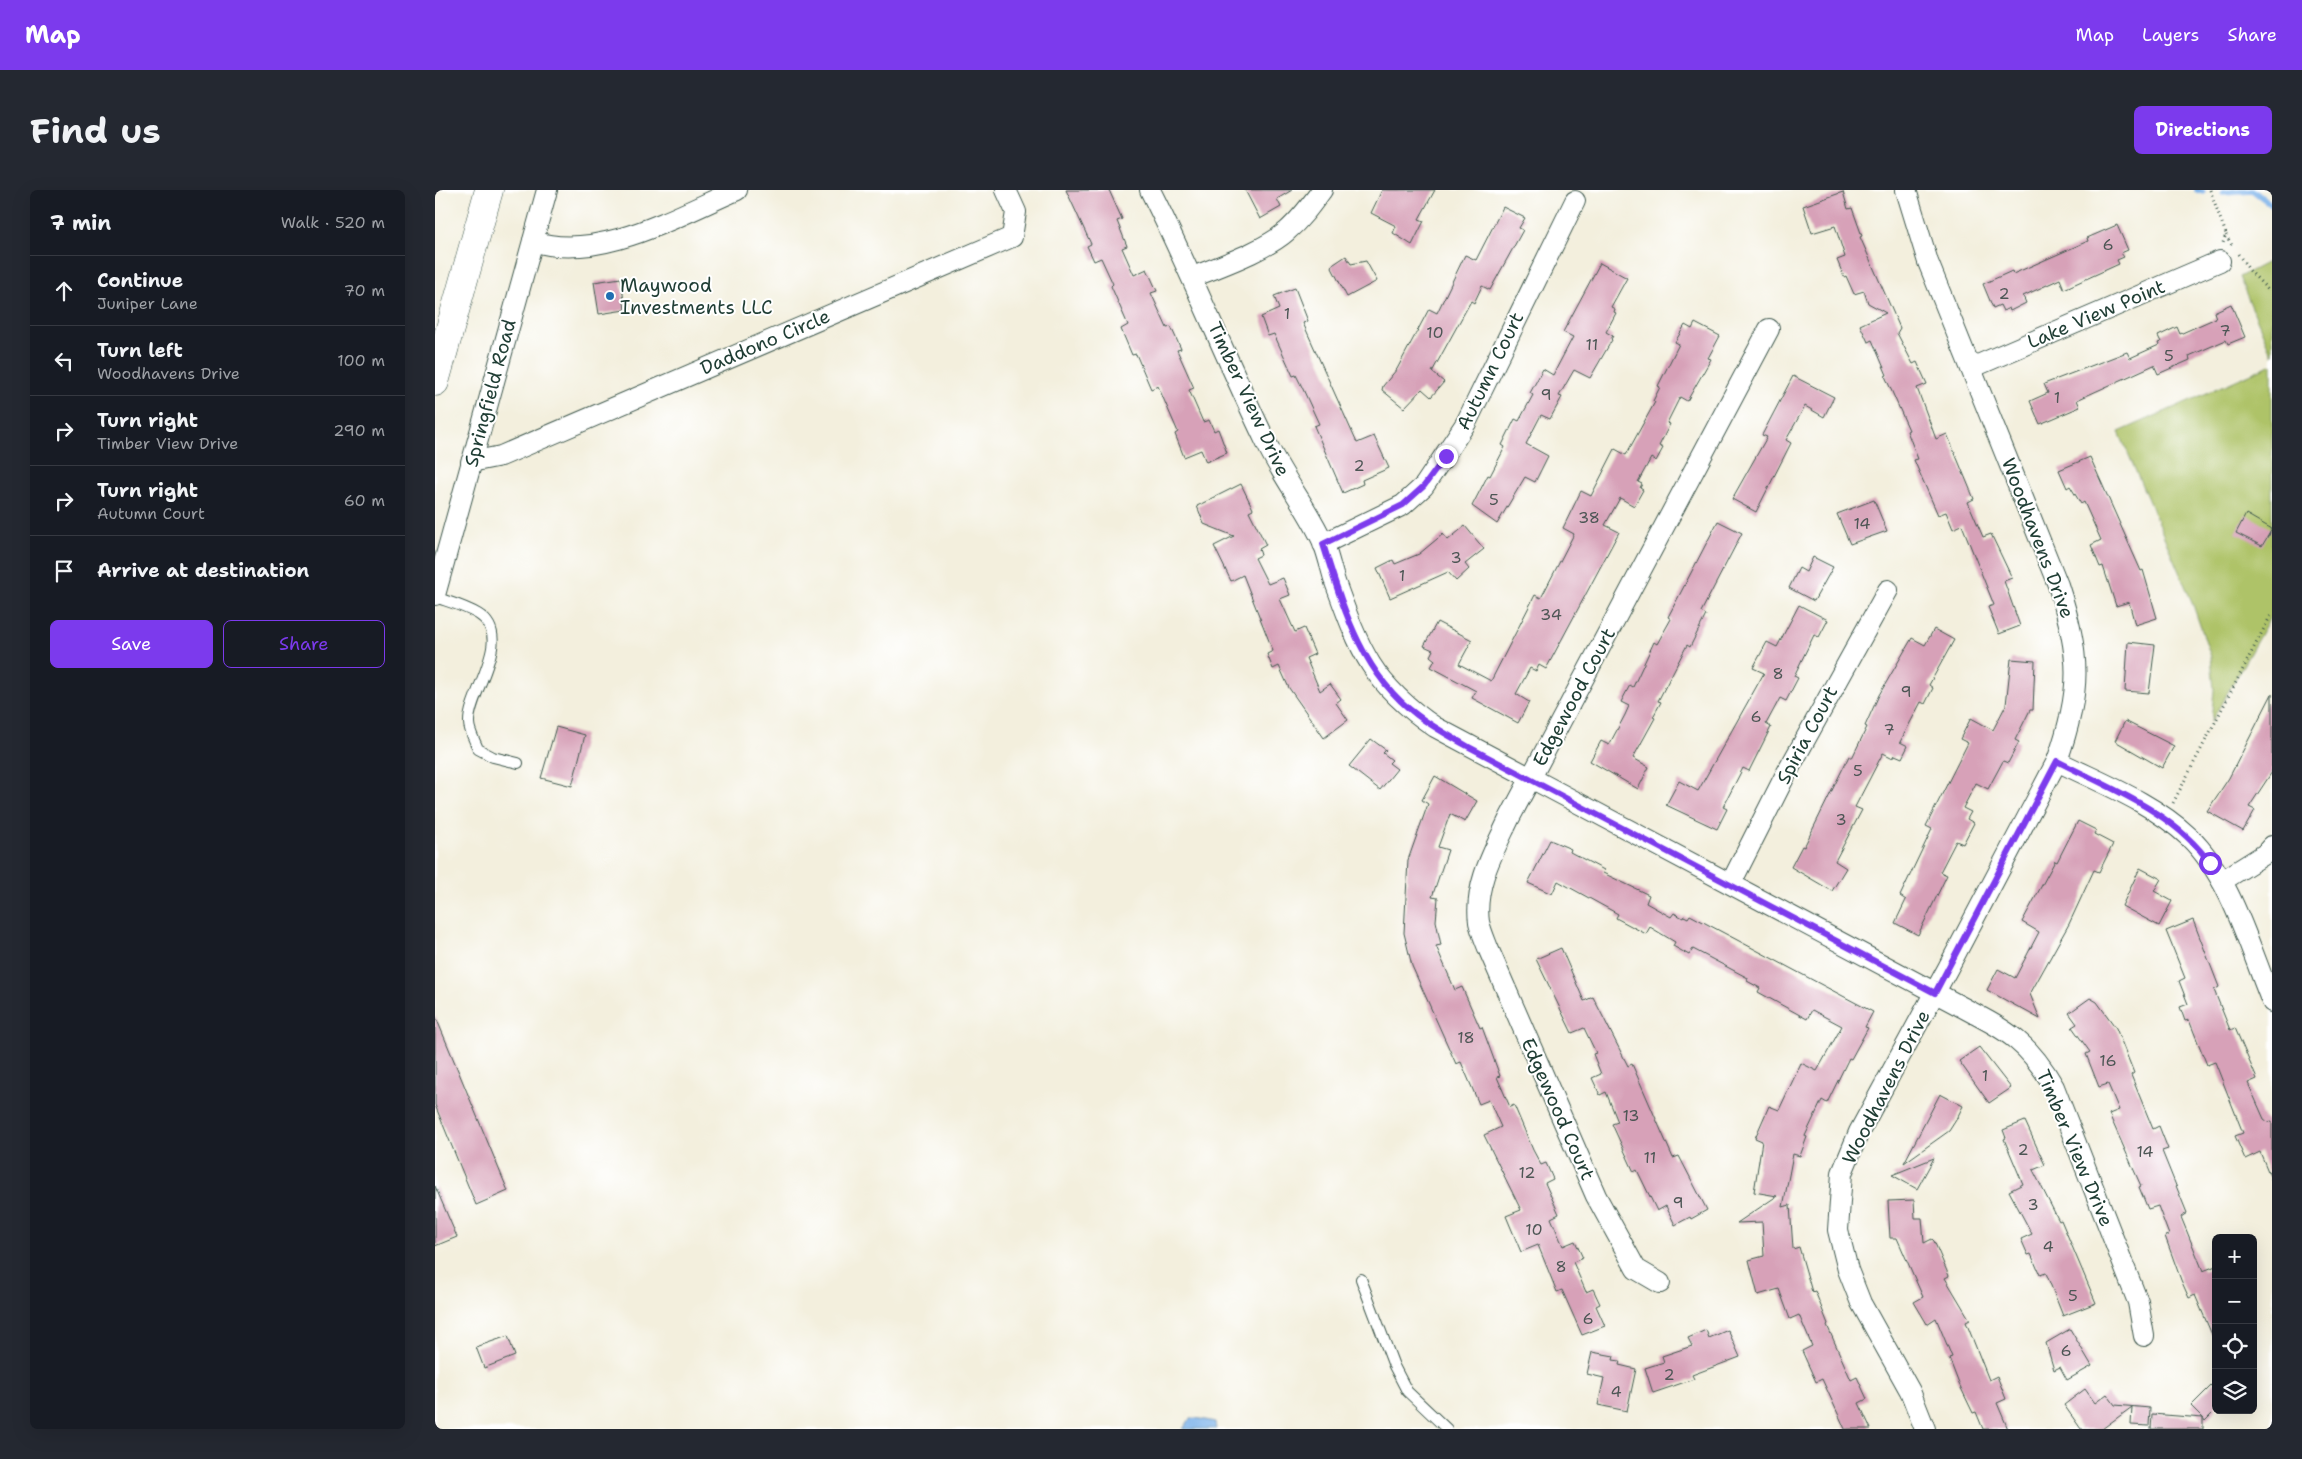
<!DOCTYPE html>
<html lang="en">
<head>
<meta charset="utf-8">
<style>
  :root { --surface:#171b24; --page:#242831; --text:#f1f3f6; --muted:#9ea1a6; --line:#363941; --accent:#7c3aed }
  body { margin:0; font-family:"Shantell Sans",sans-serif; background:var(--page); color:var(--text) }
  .controls { position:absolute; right:15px; bottom:15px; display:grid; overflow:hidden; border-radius:8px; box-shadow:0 5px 20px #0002 }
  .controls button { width:45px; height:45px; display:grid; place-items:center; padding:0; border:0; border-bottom:1px solid var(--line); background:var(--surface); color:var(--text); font:25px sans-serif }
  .stop { position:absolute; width:15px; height:15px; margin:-11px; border:4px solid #7c3aed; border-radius:50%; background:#fff }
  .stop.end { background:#7c3aed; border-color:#fff; box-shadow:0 1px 5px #0008 }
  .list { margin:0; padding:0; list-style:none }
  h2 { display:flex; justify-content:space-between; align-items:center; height:65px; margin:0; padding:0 20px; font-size:21px }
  h2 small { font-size:16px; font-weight:400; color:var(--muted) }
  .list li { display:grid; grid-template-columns:32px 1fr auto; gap:15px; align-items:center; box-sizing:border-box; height:70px; padding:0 20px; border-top:1px solid var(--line) }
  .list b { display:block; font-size:19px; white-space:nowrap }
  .list p { margin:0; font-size:16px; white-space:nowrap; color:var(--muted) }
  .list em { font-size:16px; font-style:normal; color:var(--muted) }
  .actions { display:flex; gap:10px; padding:15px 20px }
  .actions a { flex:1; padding:11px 0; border:1px solid var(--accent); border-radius:8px; text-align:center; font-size:18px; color:var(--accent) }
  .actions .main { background:var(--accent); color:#fff }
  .icon { flex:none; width:28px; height:28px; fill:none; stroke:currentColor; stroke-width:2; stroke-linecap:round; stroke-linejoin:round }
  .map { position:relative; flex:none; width:1837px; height:1239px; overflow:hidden; border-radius:8px }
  header { display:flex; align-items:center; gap:30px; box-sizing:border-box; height:70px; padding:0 25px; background:var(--accent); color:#fff }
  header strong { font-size:24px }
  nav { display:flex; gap:28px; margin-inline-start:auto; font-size:18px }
  .intro { display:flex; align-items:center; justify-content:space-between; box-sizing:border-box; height:120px; padding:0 30px }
  h1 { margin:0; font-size:35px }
  .button { padding:12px 22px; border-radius:8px; background:var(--accent); color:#fff; font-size:18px; font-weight:700 }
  main { display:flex; gap:30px; padding:0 30px }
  aside { flex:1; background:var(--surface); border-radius:8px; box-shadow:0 5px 20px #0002 }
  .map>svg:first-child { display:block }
</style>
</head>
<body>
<header>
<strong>Map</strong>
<nav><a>Map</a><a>Layers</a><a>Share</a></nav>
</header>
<div class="intro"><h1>Find us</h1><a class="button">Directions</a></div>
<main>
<aside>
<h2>7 min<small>Walk · 520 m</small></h2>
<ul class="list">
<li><svg class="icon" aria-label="ahead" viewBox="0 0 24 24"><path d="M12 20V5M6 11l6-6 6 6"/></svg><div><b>Continue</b><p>Juniper Lane</p></div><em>70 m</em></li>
<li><svg class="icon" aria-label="left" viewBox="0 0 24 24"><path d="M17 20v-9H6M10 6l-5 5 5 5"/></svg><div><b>Turn left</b><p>Woodhavens Drive</p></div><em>100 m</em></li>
<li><svg class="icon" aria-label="right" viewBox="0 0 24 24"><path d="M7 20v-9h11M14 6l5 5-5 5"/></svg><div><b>Turn right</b><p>Timber View Drive</p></div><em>290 m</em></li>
<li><svg class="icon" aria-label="right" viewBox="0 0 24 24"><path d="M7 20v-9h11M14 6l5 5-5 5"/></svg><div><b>Turn right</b><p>Autumn Court</p></div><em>60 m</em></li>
<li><svg class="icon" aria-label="arrive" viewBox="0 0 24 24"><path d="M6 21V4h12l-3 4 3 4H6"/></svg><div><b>Arrive at destination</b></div></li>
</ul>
<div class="actions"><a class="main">Save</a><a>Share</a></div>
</aside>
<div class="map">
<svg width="1837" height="1239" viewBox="0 0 1837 1239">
  <rect width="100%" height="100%" fill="#fff"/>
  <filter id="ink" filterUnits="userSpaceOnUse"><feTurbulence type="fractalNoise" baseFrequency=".02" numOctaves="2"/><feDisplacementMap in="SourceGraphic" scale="10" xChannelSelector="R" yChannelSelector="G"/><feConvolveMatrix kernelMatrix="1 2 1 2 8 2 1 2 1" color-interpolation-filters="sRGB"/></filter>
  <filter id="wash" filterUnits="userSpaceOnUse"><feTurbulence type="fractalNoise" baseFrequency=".0096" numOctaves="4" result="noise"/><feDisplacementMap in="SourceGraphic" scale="20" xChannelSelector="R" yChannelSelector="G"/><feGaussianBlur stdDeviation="1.12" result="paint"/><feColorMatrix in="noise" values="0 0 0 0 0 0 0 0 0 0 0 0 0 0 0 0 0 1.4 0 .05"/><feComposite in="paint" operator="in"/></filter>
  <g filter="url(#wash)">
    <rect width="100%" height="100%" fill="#f3efdd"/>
    <g fill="#aec367" stroke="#66804e">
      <polygon points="1837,70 1837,165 1804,87"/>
      <polygon points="1837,174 1837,424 1776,532 1779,500 1776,467 1757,412 1684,242"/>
    </g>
    <polygon fill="#7ab1e9" stroke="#4c778e" points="761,1228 780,1232 781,1239 748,1239 755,1229"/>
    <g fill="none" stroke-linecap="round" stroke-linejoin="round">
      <g stroke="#7ab1e9" stroke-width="5.5">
        <polyline points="1762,0 1768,2"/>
        <polyline points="1788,2 1817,0 1837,15"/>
      </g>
    </g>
    <g id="blocks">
      <g fill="#d7a1b8">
        <polygon points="631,0 674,0 687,29 682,31 692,56 687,58 699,85 712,79 722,101 716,103 732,138 736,137 746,159 742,160 759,198 754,200 768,232 774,230 779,241 783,239 792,263 771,272 766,260 749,267 740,244 743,242 723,196 716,199 701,164 697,165 686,139 693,135 676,96 678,94 666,68 659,71 652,56 656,54"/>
        <polygon points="810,0 857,0 842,9 846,17 825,29"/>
        <polygon points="947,0 1000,0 984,29 989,31 977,55 958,43 961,36 936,23"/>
        <polygon points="1408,2 1413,19 1417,18 1427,46 1425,47 1465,138 1462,143 1478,174 1482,172 1492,194 1482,198 1501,249 1512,244 1539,309 1533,312 1548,347 1556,344 1577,388 1569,391 1585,436 1564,444 1553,417 1559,415 1527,335 1518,339 1511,322 1503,325 1479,270 1483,269 1472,241 1474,240 1450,186 1452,185 1437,150 1433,152 1425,135 1451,123 1433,113 1429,101 1419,104 1411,86 1409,87 1402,70 1410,67 1400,36 1377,43 1368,16"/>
        <polygon points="1068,17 1090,28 1084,38 1088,40 1055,100 1047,96 1039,113 1036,111 997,182 1009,192 996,207 987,199 969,218 947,200 948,196 962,179 994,119 1002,123 1030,65 1041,70"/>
        <polygon points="1682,35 1693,60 1686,63 1689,67 1682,70 1684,74 1629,99 1625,89 1588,106 1591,113 1575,121 1574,118 1568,121 1565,115 1558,118 1548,94 1577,81 1578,84 1653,51 1652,48"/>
        <polygon points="911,66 916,74 931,71 942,91 912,107 896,76"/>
        <polygon points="1165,73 1192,88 1176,117 1180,119 1179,122 1181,123 1171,142 1178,146 1176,149 1177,150 1155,188 1139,180 1124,206 1127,207 1115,229 1106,225 1091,254 1113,266 1100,292 1090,287 1062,334 1037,316 1053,285 1055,286 1070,257 1067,255 1080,229 1084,231 1098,205 1095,203 1108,179 1118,185 1138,147 1128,142"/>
        <polygon points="186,88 190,120 164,124 159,92"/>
        <polygon points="860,98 873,131 868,133 922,253 939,246 954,278 927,290 928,294 908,303 879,236 884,234 867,197 861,185 858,186 839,144 833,146 826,127 844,119 839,106"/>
        <polygon points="1796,114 1810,147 1793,154 1791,150 1754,166 1755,170 1723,184 1719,175 1642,210 1645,217 1605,234 1595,211 1613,203 1609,194 1692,162 1695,168 1724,155 1723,153 1726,152 1723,146 1742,137 1745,144 1781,128 1779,122"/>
        <polygon points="1260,133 1285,146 1273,168 1276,169 1252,211 1245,207 1232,233 1235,234 1224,256 1228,258 1221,271 1216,268 1203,292 1207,294 1205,298 1208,300 1199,316 1185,308 1170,335 1184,342 1111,479 1104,475 1101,481 1095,478 1081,504 1094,512 1083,533 1037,508 1041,501 996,477 1000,470 995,466 998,460 989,456 1002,432 1037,450 1024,474 1056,491 1100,405 1106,408 1139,344 1128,338 1146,301 1156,306 1180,259 1191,265 1220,212 1218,211 1225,197 1223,196 1244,154 1240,152 1250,135 1257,139"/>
        <polygon points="1358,186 1399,207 1389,227 1370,216 1351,250 1356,253 1321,322 1297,309 1332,247 1327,245"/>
        <polygon points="1655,267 1706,381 1708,380 1722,428 1700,435 1694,412 1681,416 1668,376 1665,377 1656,355 1666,350 1649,312 1646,314 1635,296 1632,298 1624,280"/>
        <polygon points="806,294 818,319 814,321 831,355 824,359 826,365 820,368 833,394 848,388 855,405 845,409 860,442 869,438 880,464 871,468 885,501 895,494 906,509 901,513 913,530 889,548 854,498 844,476 838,479 832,464 838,461 808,385 796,391 779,356 799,346 769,334 762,316"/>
        <polygon points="1439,310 1452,341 1415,354 1402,324"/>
        <polygon points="1811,324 1837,339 1827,356 1801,343"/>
        <polygon points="1283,331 1307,343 1266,422 1271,425 1255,457 1252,455 1223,511 1226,512 1218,527 1220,528 1198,568 1214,577 1203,599 1155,571 1166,551 1174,555 1190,525 1194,516 1186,512 1195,495 1198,497 1219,452 1222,454 1236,429 1233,427"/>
        <polygon points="1030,336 1049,359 1030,374 1034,379 1021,391 1013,382 955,408 942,378 958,370 960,374 984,364 1008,344 1013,350"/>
        <polygon points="1378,367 1398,377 1379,411 1354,398 1364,378 1371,382"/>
        <polygon points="1364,415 1393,430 1384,447 1379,445 1359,486 1363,488 1351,511 1345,508 1331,534 1336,537 1314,581 1308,578 1288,617 1292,619 1282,639 1231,615 1244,591 1263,601 1329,483 1318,478 1332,452 1342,457"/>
        <polygon points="1499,439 1519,450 1494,495 1498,498 1490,514 1486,512 1465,552 1473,556 1467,568 1460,565 1458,568 1448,563 1420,617 1427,620 1400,671 1411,678 1397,701 1356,677 1367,656 1369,657 1414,566 1417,568 1432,537 1430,536 1444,505 1477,448 1490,455"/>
        <polygon points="1693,452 1720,455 1714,503 1690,501"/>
        <polygon points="1576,469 1600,471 1598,520 1595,520 1580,550 1584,552 1573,573 1568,571 1553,599 1541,593 1528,618 1536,622 1532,629 1539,633 1528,654 1521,651 1505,682 1512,685 1483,745 1460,733 1471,710 1465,706 1497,639 1491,636 1533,553 1525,549 1536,528 1558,540 1571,515"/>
        <polygon points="1837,504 1837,582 1814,617 1820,620 1808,641 1772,621 1794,588"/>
        <polygon points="1690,531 1739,556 1727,578 1680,551"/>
        <polygon points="121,537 150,545 137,596 106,588"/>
        <polygon points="936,549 951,560 948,563 957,570 954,573 962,579 945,600 914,576"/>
        <polygon points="1000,586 1042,611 1030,632 1015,624 1003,657 1013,660 997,707 1003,708 1001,731 1006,755 1001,756 1020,800 1027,797 1045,838 1047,837 1065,886 1062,887 1075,917 1079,915 1098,960 1106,975 1111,973 1118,989 1110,993 1124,1024 1116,1028 1128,1056 1140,1051 1148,1068 1138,1072 1151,1102 1158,1099 1165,1114 1161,1116 1170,1136 1147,1145 1127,1100 1122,1102 1103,1055 1086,1062 1071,1026 1086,1020 1049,945 1066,937 1054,910 1044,914 1026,872 1021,874 977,776 969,743 973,670 993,614 987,610"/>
        <polygon points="1643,631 1661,640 1659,644 1678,654 1664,682 1659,680 1634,734 1595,804 1605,829 1552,800 1563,779 1580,788 1604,742 1587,732 1620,671 1622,672"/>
        <polygon points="1115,650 1136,659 1135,662 1169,680 1168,683 1214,705 1211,713 1236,727 1239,723 1248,728 1249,726 1253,728 1255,725 1438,822 1430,837 1433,838 1416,869 1414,868 1392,913 1387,910 1370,946 1372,947 1365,966 1358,964 1348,1017 1355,1015 1358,1059 1364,1057 1377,1102 1380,1101 1393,1134 1392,1135 1416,1190 1422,1187 1432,1209 1424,1213 1436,1239 1410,1239 1387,1189 1381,1192 1367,1161 1377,1156 1364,1125 1355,1129 1344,1099 1323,1105 1314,1070 1329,1066 1327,1032 1302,1033 1342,1006 1319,1002 1327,951 1320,948 1334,916 1344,920 1366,873 1382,881 1407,836 1377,820 1372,829 1323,802 1325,798 1312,791 1313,788 1258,759 1254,765 1238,756 1240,752 1215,737 1211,744 1181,728 1183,724 1123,691 1117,704 1093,693"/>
        <polygon points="1705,678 1726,689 1719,701 1737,711 1724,736 1687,716"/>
        <polygon points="1758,730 1784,797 1779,800 1795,840 1800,838 1822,889 1813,893 1829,929 1833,932 1837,931 1837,991 1825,962 1810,969 1800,946 1808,943 1780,872 1772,875 1754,830 1750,831 1745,817 1753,814 1744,791 1750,788 1731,741"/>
        <polygon points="1126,758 1149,811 1158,807 1193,876 1197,874 1238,968 1244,966 1272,1020 1256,1029 1255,1027 1240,1035 1231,1016 1222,1021 1202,980 1199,982 1177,934 1183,932 1171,902 1165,905 1157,888 1166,884 1158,864 1161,863 1149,838 1137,843 1101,769"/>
        <polygon points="1655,808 1662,812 1681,838 1699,883 1696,885 1718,939 1724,936 1733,959 1727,961 1752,1023 1746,1027 1768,1081 1781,1076 1781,1154 1760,1105 1754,1108 1746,1090 1730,1046 1734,1045 1723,1016 1713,1019 1704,997 1706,996 1674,924 1684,920 1673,894 1664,897 1651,864 1655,862 1637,837 1642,834 1634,823"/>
        <polygon points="0,825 73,1001 41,1015 0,915"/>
        <polygon points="1544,857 1576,898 1554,913 1524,871"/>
        <polygon points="1505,904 1528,916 1521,930 1514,941 1469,973"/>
        <polygon points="1590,931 1610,975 1598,980 1624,1031 1626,1030 1661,1113 1628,1126 1611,1083 1605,1085 1596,1064 1593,1065 1586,1049 1597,1044 1574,1001 1588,994 1569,949 1571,948 1568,940"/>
        <polygon points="1499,968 1482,999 1457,985"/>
        <polygon points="0,996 22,1047 0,1056"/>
        <polygon points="1479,1010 1480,1028 1487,1028 1489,1053 1497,1049 1499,1051 1514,1086 1510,1088 1535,1130 1531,1132 1554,1190 1562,1186 1571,1209 1562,1213 1573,1239 1548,1239 1541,1222 1538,1223 1524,1194 1514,1168 1517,1167 1501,1128 1492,1134 1479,1112 1488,1107 1462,1048 1455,1048 1453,1011"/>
        <polygon points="1635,1139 1657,1176 1632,1190 1625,1177 1619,1180 1611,1153"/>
        <polygon points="1271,1140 1274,1148 1293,1140 1305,1167 1257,1185 1259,1189 1218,1203 1210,1178 1229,1172 1227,1166 1257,1156 1253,1148"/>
        <polygon points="73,1146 80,1166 49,1178 41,1157"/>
        <polygon points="1157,1162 1179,1166 1178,1170 1185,1171 1184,1175 1201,1179 1192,1221 1163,1215 1169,1188 1152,1184"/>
        <polygon points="1781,1191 1781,1220 1770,1231 1768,1228 1768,1239 1716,1239 1717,1224 1768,1228 1756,1216"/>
        <polygon points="1650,1199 1660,1213 1672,1204 1680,1215 1715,1218 1714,1236 1696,1235 1697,1217 1667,1239 1646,1239 1629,1215"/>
      </g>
    </g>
  </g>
  <g filter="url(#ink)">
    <use href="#blocks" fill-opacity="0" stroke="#3f584d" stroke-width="1"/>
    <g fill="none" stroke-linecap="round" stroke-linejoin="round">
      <g stroke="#3f584d" stroke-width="12">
        <g id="lane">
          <path d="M0,407C14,412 30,416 43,424C81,447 33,503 34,533C34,541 40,551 43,559L58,567L83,573"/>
          <polyline points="926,1089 959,1176 972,1201 1012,1239"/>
        </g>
      </g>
      <g stroke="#3f584d" stroke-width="22">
        <g id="street">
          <path d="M715,0C757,83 791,170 832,254C848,288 872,317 888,352C893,365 896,379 900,392C925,461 937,494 1000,537L1527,817C1572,841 1593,851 1619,897L1703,1112L1709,1146"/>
          <path d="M1471,0L1493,72L1623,395C1646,466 1647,500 1622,571L1513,778L1424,942L1407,983L1403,1040L1413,1080L1426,1113L1475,1201L1490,1239"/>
          <path d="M98,51C162,73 243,25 302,0"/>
          <path d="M758,87C785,76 831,60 852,41C866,29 876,15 887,0"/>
          <polyline points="1536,178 1785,71"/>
          <polyline points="36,272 66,266 577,47 581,22 571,0"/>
          <polyline points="888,354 968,315 989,296 1031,233 1140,11"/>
          <polyline points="0,405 112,0"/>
          <path d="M1622,571C1666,593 1717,612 1754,647C1796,687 1815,759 1837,812"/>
          <polyline points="1787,691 1830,664 1837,656"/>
          <polyline points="1296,693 1351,584 1453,400"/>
          <path d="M1225,1093L1201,1079L1161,1006L1053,758C1050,750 1046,741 1044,732C1039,695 1059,661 1074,629L1334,139"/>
        </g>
      </g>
      <g stroke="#3f584d" stroke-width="29">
        <polyline id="highway" points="0,192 54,0"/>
      </g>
      <g stroke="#3f584d" stroke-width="3" stroke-dasharray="1 4" stroke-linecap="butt">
        <polyline points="1775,0 1791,44 1788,53"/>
        <polyline points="1791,45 1798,57"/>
        <polyline points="1803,64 1815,81 1835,102"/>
        <polyline points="1834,344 1837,345"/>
        <polyline points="1738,613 1837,423"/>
      </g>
      <use href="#lane" stroke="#fff" stroke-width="10"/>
      <use href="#street" stroke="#fff" stroke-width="20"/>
      <use href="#highway" stroke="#fff" stroke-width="28"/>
    </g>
  </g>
  <g fill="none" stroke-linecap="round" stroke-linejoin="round" filter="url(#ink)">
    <path stroke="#7c3aed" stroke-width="6" d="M1011,266L989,296L968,315L888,354C908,417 926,483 982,525C998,537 1016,547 1034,557L1500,803L1622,571C1676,599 1739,622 1775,673"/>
  </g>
  <circle fill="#1f6fb2" stroke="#fff" stroke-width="2" cx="175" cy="106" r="5"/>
  <g text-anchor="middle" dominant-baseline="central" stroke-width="4" stroke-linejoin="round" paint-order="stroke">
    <g font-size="16" fill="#4d5655">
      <text x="1673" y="54">6</text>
      <text x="1569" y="103">2</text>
      <text x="852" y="123">1</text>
      <text x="1790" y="140">7</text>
      <text x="1000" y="142">10</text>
      <text x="1157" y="154">11</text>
      <text x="1734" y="165">5</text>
      <text x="1111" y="204">9</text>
      <text x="1622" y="207">1</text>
      <text x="924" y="275">2</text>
      <text x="1059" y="309">5</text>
      <text x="1154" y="327">38</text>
      <text x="1427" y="333">14</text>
      <text x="1021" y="367">3</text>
      <text x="967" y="385">1</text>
      <text x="1116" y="424">34</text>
      <text x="1343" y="483">8</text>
      <text x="1471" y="501">9</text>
      <text x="1321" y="526">6</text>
      <text x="1454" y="539">7</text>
      <text x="1423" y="580">5</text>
      <text x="1406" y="629">3</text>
      <text x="1031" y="847">18</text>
      <text x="1673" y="870">16</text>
      <text x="1550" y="885">1</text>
      <text x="1196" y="925">13</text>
      <text x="1588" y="959">2</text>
      <text x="1710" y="961">14</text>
      <text x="1215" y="967">11</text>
      <text x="1092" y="982">12</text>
      <text x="1243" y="1012">9</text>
      <text x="1598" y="1014">3</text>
      <text x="1099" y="1039">10</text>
      <text x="1613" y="1056">4</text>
      <text x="1126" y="1076">8</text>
      <text x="1638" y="1105">5</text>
      <text x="1153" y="1128">6</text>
      <text x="1631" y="1160">6</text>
      <text x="1234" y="1184">2</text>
      <text x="1181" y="1201">4</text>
    </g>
    <g font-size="19" fill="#1f3d34" stroke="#fff" text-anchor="start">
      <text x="185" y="95">Maywood<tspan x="185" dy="22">Investments LLC</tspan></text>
    </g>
    <g font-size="19" fill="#1f3d34" stroke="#fff">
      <text transform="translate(1661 124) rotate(-23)">Lake View Point</text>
      <text transform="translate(330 152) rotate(-23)">Daddono Circle</text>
      <text transform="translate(1055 181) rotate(-64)">Autumn Court</text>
      <text transform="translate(55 203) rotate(-75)">Springfield Road</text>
      <text transform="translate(814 209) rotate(65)">Timber View Drive</text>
      <text transform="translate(1603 348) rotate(69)">Woodhavens Drive</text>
      <text transform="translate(1139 507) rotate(-62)">Edgewood Court</text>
      <text transform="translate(1372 545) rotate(-62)">Spiria Court</text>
      <text transform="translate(1451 897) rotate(-63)">Woodhavens Drive</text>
      <text transform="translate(1123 919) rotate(66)">Edgewood Court</text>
      <text transform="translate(1640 958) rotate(67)">Timber View Drive</text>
    </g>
  </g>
</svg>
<div class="controls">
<button>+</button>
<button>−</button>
<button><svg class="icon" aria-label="locate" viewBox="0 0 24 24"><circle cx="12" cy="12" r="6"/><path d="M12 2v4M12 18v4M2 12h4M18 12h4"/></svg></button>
<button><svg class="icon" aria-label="layers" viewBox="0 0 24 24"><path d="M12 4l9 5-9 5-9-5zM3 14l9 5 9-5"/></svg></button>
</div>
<div class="stop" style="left:1775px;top:673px"></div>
<div class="stop end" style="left:1011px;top:266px"></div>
</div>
</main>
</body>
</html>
